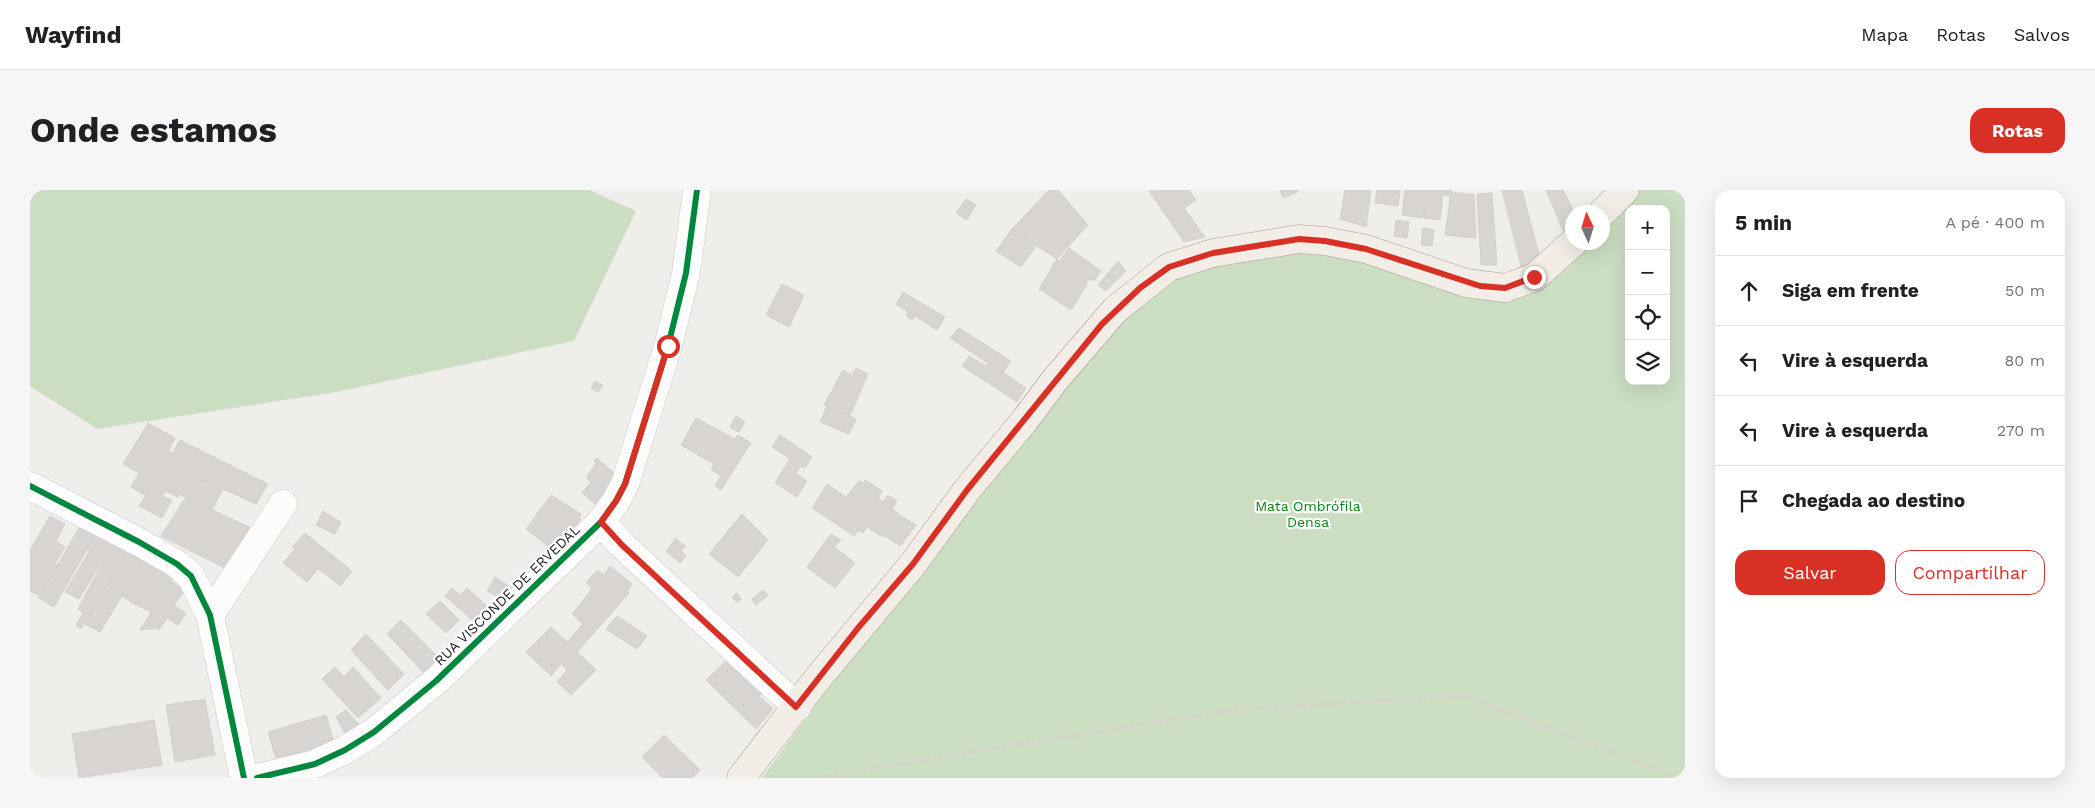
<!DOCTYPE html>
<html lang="pt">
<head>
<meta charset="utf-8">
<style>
  :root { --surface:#fff; --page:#f6f6f6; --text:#202124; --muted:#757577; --line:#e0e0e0; --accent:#d93025 }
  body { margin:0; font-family:"Work Sans",sans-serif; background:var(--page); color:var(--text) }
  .controls { position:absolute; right:15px; top:15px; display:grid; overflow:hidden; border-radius:10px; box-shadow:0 5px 20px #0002 }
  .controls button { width:45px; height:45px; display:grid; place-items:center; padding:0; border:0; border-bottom:1px solid var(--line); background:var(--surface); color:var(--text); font:25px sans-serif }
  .compass { position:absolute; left:1535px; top:15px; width:45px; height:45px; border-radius:50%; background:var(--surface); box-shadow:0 5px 20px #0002; rotate:356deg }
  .stop { position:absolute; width:15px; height:15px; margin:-11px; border:4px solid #d93025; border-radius:50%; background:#fff }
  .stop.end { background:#d93025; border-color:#fff; box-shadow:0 1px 5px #0008 }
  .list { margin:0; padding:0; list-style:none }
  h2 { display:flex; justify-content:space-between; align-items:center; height:65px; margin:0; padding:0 20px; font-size:21px }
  h2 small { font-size:16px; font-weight:400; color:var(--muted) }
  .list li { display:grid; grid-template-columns:32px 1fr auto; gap:15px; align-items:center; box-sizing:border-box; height:70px; padding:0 20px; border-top:1px solid var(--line) }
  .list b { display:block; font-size:19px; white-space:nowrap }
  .list em { font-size:16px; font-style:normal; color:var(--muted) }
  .actions { display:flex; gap:10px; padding:15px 20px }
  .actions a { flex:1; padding:11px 0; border:1px solid var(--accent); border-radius:15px; text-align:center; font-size:18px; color:var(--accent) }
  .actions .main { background:var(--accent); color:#fff }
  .icon { flex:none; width:28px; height:28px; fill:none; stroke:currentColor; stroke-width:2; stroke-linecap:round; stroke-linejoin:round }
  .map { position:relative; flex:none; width:1655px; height:588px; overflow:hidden; border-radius:15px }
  header { display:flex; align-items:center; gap:30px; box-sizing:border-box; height:70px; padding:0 25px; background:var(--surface); border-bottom:1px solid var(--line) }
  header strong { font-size:24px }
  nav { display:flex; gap:28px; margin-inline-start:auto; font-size:18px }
  .intro { display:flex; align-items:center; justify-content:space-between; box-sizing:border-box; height:120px; padding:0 30px }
  h1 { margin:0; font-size:35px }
  .button { padding:12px 22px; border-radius:15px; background:var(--accent); color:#fff; font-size:18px; font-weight:700 }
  main { display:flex; gap:30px; padding:0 30px }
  aside { flex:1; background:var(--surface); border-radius:15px; box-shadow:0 5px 20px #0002 }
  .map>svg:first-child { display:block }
</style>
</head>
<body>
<header>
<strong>Wayfind</strong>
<nav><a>Mapa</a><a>Rotas</a><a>Salvos</a></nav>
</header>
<div class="intro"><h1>Onde estamos</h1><a class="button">Rotas</a></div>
<main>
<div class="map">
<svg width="1655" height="588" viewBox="0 0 1655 588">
  <rect width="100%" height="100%" fill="#f0eeeb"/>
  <g fill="#cbdec1" fill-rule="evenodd">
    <polygon points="0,0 559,0 606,21 544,151 301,203 67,239 0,196"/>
    <path d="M1601,0H1655V588H732L1057,146L1131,80L1304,53L1378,78L1487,109L1552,53L1572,52L1573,32ZM1599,19H1636V191H1599Z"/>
  </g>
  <g fill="#d7d4d2" stroke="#d3d0cc">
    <polygon points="1019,0 1028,0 1058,35 1027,69 982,39"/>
    <polygon points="1159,0 1166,10 1154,18 1175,47 1154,52 1119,1"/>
    <polygon points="1250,0 1267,0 1268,2 1253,8"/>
    <polygon points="1315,0 1341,0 1336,37 1310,29"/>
    <polygon points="1347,0 1370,0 1368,16 1345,13"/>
    <polygon points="1375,0 1397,0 1393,28 1372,25"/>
    <polygon points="1397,0 1421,0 1420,6 1413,5 1410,30 1394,28"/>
    <polygon points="1472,0 1492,0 1511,72 1491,76"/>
    <polygon points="1516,0 1533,0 1544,22 1542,22 1542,38 1535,45"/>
    <polygon points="1421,2 1444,5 1446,48 1415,45"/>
    <polygon points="1462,3 1467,75 1451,75 1447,4"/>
    <polygon points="936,9 946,15 937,30 926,23"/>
    <polygon points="1366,30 1379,32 1377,48 1364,46"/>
    <polygon points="1393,38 1404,40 1402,56 1391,55"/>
    <polygon points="982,39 1007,55 991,77 966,61"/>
    <polygon points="1039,58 1071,81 1065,90 1062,89 1061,91 1030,70"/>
    <polygon points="1027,69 1057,88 1057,94 1041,120 1009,99"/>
    <polygon points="1088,71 1096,81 1076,101 1068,95"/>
    <polygon points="752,94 774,105 759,137 736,125"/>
    <polygon points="873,102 915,127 907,140 885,126 882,130 876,126 878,122 866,114"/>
    <polygon points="929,138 981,171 973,182 996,198 987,212 932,176 939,166 956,176 958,173 920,148"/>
    <polygon points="826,178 838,184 820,226 794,215 813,180 822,185"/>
    <polygon points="565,191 573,195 568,202 561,198"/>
    <polygon points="797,216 826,229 819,244 790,232"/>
    <polygon points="706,226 715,232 709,242 700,237"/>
    <polygon points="666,228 705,249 708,245 721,253 691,300 685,296 691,286 681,280 684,274 651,255"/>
    <polygon points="118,233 145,248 138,261 142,263 116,306 101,297 109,283 93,274"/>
    <polygon points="750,245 782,267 775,278 771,276 766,283 777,291 767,307 745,293 760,269 742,257"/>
    <polygon points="150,250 238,294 226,314 136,273"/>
    <polygon points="567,268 593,291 571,319 552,303 561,292 556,288 566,273 564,271"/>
    <polygon points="136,273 193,299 182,320 124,292"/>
    <polygon points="835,290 852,301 848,309 853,312 858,305 867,311 862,319 869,324 853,347 837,337 833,343 828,340 824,346 782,318 797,294 816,307 829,291 833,293"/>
    <polygon points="124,292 150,304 148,307 135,301 132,306 142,310 132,328 109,316"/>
    <polygon points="521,305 551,324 549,328 551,329 524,361 496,339"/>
    <polygon points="156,307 187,322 163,362 131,346"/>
    <polygon points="293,321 311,332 305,344 286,335"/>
    <polygon points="187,322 221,338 197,379 163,362"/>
    <polygon points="712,324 738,350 708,387 679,364"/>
    <polygon points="870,325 886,335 878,346 862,336"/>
    <polygon points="20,326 35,334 26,351 35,357 25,374 28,375 10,406 0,401 0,360"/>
    <polygon points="53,331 68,340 24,417 9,408"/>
    <polygon points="862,336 878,346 870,356 855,346"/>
    <polygon points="66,342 83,352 49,409 35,402 60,360 57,359"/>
    <polygon points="275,343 322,381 310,396 262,357"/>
    <polygon points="801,344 811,350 804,357 825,373 805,398 777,377"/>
    <polygon points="646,348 655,356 651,361 656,366 650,373 636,361"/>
    <polygon points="83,352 96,361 52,438 50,438 46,435 53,423 48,419"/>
    <polygon points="265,359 288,379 277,392 253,373"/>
    <polygon points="96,361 113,371 70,442 55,434"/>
    <polygon points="114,368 128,377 106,415 92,406"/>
    <polygon points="580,376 602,394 597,401 599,403 547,462 537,452 553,434 542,424 562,399 556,392 568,380 574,385"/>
    <polygon points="128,377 144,387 121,422 106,415"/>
    <polygon points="465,387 484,399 477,412 457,401"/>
    <polygon points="141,391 154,400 144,416 156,423 148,435 137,428 129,440 126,438 110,440"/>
    <polygon points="422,398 431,405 437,398 460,419 448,435 415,406"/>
    <polygon points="733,400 738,405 726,415 722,409"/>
    <polygon points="707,403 711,409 707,413 702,407"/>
    <polygon points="410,411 429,430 416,443 396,424"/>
    <polygon points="587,426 617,446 607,459 576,439"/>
    <polygon points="371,430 413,472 398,487 357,444"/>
    <polygon points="521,437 566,480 541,505 527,492 537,480 531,474 521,486 496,462"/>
    <polygon points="336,444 374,484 358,500 321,460"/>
    <polygon points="697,470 732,503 729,506 743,519 726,539 676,490"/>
    <polygon points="305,477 314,487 323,477 351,508 328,528 292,489"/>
    <polygon points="175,509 185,565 145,572 136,515"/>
    <polygon points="316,520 330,536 316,545 306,527"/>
    <polygon points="296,525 304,553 246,569 238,542"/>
    <polygon points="124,530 132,575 49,588 42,544"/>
    <polygon points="634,545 670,580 662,588 633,588 612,567"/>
  </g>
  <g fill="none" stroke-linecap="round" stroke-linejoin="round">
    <g stroke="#c9c8c7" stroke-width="29">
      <g id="minor">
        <polyline points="0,296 109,352 147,374 161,386 180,425 214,588"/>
        <polyline points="571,332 592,355 767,517"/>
        <polyline points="180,425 253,314"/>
        <polyline points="227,588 285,574 315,560 344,542 406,491 571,332 586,311 595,294 638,156 656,83 667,0"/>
      </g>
    </g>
    <g stroke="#a79c86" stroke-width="29">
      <g id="major">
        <polyline points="1572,23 1595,0"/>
        <polyline points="711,588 788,488 883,374 937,300 995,230 1024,191 1085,120 1139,77 1183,63 1269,49 1295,51 1336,59 1436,93 1475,98 1505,87 1544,52"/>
      </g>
    </g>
    <polyline stroke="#dccecd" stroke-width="3" stroke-dasharray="2.5 2.5" stroke-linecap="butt" points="785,588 1208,519 1436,506 1650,588"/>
    <use href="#minor" stroke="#fdfcfc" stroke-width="28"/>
    <use href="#major" stroke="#f3ede7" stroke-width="28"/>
    <g stroke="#fff" stroke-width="9">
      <g id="cycleway">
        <polyline points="0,296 109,352 147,374 161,386 180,425 214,588"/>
        <polyline points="227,588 285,574 315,560 344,542 406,491 571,332 586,311 595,294 638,156 656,83 667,0"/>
      </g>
    </g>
    <use href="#cycleway" stroke="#00873e" stroke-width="6"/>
  </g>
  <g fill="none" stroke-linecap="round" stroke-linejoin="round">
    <polyline stroke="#d93025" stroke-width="6" points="638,156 595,294 586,311 571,332 592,355 766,517 828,438 883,374 937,300 1072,134 1110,98 1139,77 1183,63 1269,49 1295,51 1336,59 1450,96 1475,98 1504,87"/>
  </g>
  <g text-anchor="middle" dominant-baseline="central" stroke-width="4.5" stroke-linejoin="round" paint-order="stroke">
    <g font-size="14" fill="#0c8416" stroke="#fff">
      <text x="1278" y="316">Mata Ombrófila<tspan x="1278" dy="16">Densa</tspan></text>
    </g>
    <g font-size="14" fill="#222" stroke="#fff">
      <text transform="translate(477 405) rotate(-44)">RUA VISCONDE DE ERVEDAL</text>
    </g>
  </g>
</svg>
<div class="controls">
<button>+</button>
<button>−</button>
<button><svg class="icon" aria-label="locate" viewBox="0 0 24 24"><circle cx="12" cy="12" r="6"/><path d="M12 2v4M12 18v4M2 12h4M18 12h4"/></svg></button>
<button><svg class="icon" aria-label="layers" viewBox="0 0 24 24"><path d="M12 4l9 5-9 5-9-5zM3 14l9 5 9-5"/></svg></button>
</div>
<svg class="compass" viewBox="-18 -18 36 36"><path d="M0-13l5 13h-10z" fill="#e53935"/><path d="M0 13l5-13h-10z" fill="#757577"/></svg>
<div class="stop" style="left:638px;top:156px"></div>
<div class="stop end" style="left:1504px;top:87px"></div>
</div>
<aside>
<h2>5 min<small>A pé · 400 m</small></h2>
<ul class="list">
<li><svg class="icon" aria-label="ahead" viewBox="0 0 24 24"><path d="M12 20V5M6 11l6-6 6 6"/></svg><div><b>Siga em frente</b></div><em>50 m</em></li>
<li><svg class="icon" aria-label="left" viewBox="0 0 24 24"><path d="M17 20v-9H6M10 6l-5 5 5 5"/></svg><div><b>Vire à esquerda</b></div><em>80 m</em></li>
<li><svg class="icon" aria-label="left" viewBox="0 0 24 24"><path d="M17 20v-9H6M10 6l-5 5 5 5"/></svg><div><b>Vire à esquerda</b></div><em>270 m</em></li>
<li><svg class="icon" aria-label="arrive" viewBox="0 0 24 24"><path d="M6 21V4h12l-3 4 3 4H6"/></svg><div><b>Chegada ao destino</b></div></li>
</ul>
<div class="actions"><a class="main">Salvar</a><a>Compartilhar</a></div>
</aside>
</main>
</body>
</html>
